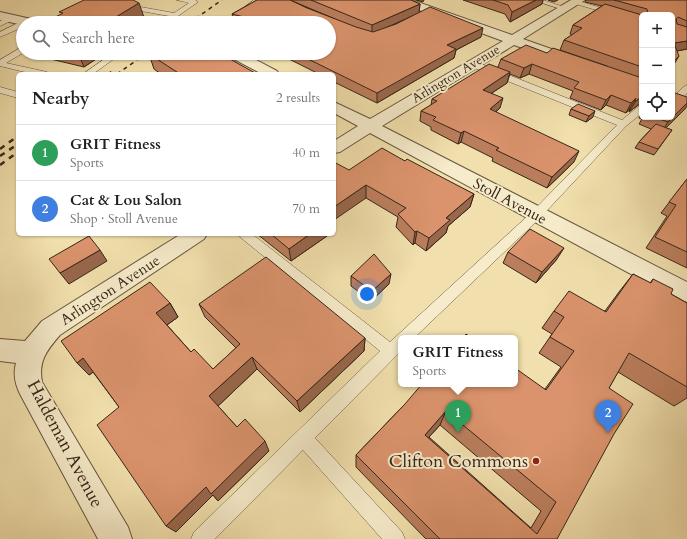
<!DOCTYPE html>
<html lang="en">
<head>
<meta charset="utf-8">
<style>
  :root { --surface:#fff; --page:#f2f2f2; --text:#202124; --muted:#757577; --line:#e0e0e0; --accent:#8f2418 }
  body { margin:0; font-family:Cardo,serif; background:var(--page); color:var(--text) }
  .controls { position:absolute; right:12px; top:12px; display:grid; overflow:hidden; border-radius:6px; box-shadow:0 1px 3px #0004 }
  .controls button { width:36px; height:36px; display:grid; place-items:center; padding:0; border:0; border-bottom:1px solid var(--line); background:var(--surface); color:var(--text); font:20px sans-serif }
  .you { position:absolute; left:367px; top:294px; width:14px; height:14px; margin:-10px; border:3px solid #fff; border-radius:50%; background:#1a73e8; box-shadow:0 0 0 6px #1a73e833 }
  .badge { display:grid; place-items:center; width:26px; height:26px; border-radius:50%; background:var(--accent); color:#fff; font-size:13px; font-weight:700 }
  .pin { position:absolute; translate:-50% -33px; filter:drop-shadow(0 1px 2px #0008) }
  .pin::after { content:''; position:absolute; top:21px; width:14px; height:12px; background:inherit; clip-path:polygon(0 0,100% 0,50% 100%) }
  .popup { position:absolute; left:398px; top:335px; width:120px; height:52px; box-sizing:border-box; display:grid; place-content:center; border-radius:6px; background:var(--surface); filter:drop-shadow(0 1px 3px #0005); font-size:13px; white-space:nowrap; color:var(--muted) }
  .popup b { font-size:15px; color:var(--text) }
  .popup::after { content:''; position:absolute; left:50%; top:100%; margin-left:-8px; border:8px solid transparent; border-top-color:var(--surface) }
  .list { margin:0; padding:0; list-style:none }
  h2 { display:flex; justify-content:space-between; align-items:center; height:52px; margin:0; padding:0 16px; font-size:17px }
  h2 small { font-size:13px; font-weight:400; color:var(--muted) }
  .list li { display:grid; grid-template-columns:26px 1fr auto; gap:12px; align-items:center; box-sizing:border-box; height:56px; padding:0 16px; border-top:1px solid var(--line) }
  .list b { display:block; font-size:15px; white-space:nowrap }
  .list p { margin:0; font-size:13px; white-space:nowrap; color:var(--muted) }
  .list em { font-size:13px; font-style:normal; color:var(--muted) }
  .icon { flex:none; width:22px; height:22px; fill:none; stroke:currentColor; stroke-width:2; stroke-linecap:round; stroke-linejoin:round }
  .map { position:relative; flex:none; width:687px; height:539px; overflow:hidden }
  .search { position:absolute; background:var(--surface); box-shadow:0 1px 3px #0004; left:16px; top:16px; width:320px; height:44px; display:flex; align-items:center; gap:10px; box-sizing:border-box; padding:0 14px; border-radius:22px; color:var(--muted); font-size:15px }
  .panel { position:absolute; background:var(--surface); box-shadow:0 1px 3px #0004; left:16px; top:72px; width:320px; height:164px; border-radius:6px }
  .map>svg:first-child { display:block }
</style>
</head>
<body>
<div class="map">
<svg width="687" height="539" viewBox="0 0 687 539">
  <rect width="100%" height="100%" fill="#f1e0ad"/>
  <filter id="stains"><feTurbulence type="fractalNoise" baseFrequency=".005" numOctaves="4"/><feColorMatrix values="0 0 0 0 .2 0 0 0 0 .09 0 0 0 0 .02 0 0 0 .5 -.17"/></filter>
  <radialGradient id="worn" r=".72"><stop offset=".6" stop-color="#630" stop-opacity="0"/><stop offset="1" stop-color="#630" stop-opacity=".3"/></radialGradient>
  <g fill="none" stroke-linecap="round" stroke-linejoin="round">
    <g stroke="#66543e" stroke-width="1">
      <g id="service">
        <polygon points="177,0 195,0 198,2 168,23 159,23 169,16 124,8 121,6 124,4 174,13 189,3"/>
        <polygon points="254,0 261,0 232,23 223,23"/>
        <polygon points="533,0 543,0 567,8 564,10"/>
        <polygon points="575,0 642,20 642,24 573,3 572,2"/>
        <polygon points="11,17 13,18 13,20 0,26 0,21"/>
        <polygon points="20,22 26,23 23,23 23,27 0,37 0,32"/>
        <polygon points="20,48 23,48 23,53 6,63 47,72 48,74 33,74 0,66 0,60"/>
        <polygon points="113,53 122,53 93,74 83,74"/>
        <polygon points="470,62 476,62 622,120 639,106 642,105 642,113 626,126 540,218 414,338 401,338 401,351 315,438 402,532 405,539 382,539 303,450 215,539 191,539 194,532 380,351 240,237 238,234 252,234 390,342 532,212 617,125 470,66"/>
        <path d="M687,85V93L681,100H675L674,98C677,93 682,87 687,85Z"/>
        <polygon points="0,87 18,92 18,98 0,93"/>
      </g>
    </g>
    <g stroke="#66543e" stroke-width="2">
      <g id="minor">
        <polygon points="395,0 412,0 512,35 571,0 585,0 523,39 580,59 582,62 580,65 570,65 514,45 382,126 687,282 687,302 679,300 370,133 340,152 334,153 334,141 358,126 334,113 334,102 370,119 503,41 397,2"/>
        <polygon points="0,12 36,20 38,23 23,23 23,25 0,20"/>
        <polygon points="226,53 243,53 277,71 279,74 262,74 228,56"/>
        <path d="M181,234H207L204,239L60,335C47,350 38,361 42,382L128,527L132,539H98L20,394C15,384 13,374 16,363L0,361V339L25,341L42,321Z"/>
      </g>
    </g>
    <use href="#service" fill="#f6ebca" fill-rule="evenodd"/>
    <use href="#minor" fill="#f6ebca" fill-rule="evenodd"/>
    <g stroke="#372519" stroke-width="1.5" stroke-dasharray="4 4" stroke-linecap="butt">
      <polyline points="189,23 222,0"/>
      <polyline points="108,74 113,70"/>
      <polyline points="117,74 147,53"/>
    </g>
    <g stroke="#372519" stroke-width="2.5" stroke-dasharray="5.5 5.5" stroke-linecap="butt">
      <polyline points="0,149 18,136"/>
      <polyline points="0,156 18,144"/>
      <polyline points="0,165 18,152"/>
    </g>
  </g>
  <g fill="#bb7e5d" stroke="#372519" fill-rule="evenodd">
    <path d="M257,0H411L420,4L419,13L481,37L456,50L454,58L377,103L334,82V74H319L277,53H329L234,21L232,14ZM290,0L335,19L307,8ZM414,15L396,24L390,26Z"/>
    <polygon points="416,0 424,0 423,2"/>
    <polygon points="463,0 543,0 542,4 510,22 505,14"/>
    <polygon points="548,0 558,0 554,2"/>
    <polygon points="586,0 687,0 687,49 677,51 673,66 672,68 672,15 642,15 642,104 638,105 629,112 630,108 626,113 606,105 601,110 570,98 573,91 529,74 520,78 510,74 507,83 492,93 500,108 496,112 574,162 547,188 492,161 493,158 461,142 458,144 431,130 431,127 420,121 421,111 431,105 432,99 498,67 501,59 547,53 607,66 560,50 564,40 572,35 570,34 573,25 602,6 585,2"/>
    <polygon points="36,53 105,53 84,67 38,56"/>
    <polygon points="149,54 257,74 161,74 154,69"/>
    <polygon points="571,109 593,117 586,122 569,115"/>
    <polygon points="685,109 666,128 672,130 654,155 635,148 639,142 651,129 639,124 642,119 639,118 642,112 642,117 672,117"/>
    <polygon points="405,161 474,194 470,207 448,226 446,233 426,251 415,243 413,245 396,227 398,217 366,198 349,170"/>
    <polygon points="687,179 687,268 646,248 667,216 661,213"/>
    <polygon points="257,234 327,234 327,236 291,261"/>
    <polygon points="508,252 557,259 536,283 503,263"/>
    <path d="M633,274L650,283L653,279L671,294L687,303V398L674,406L618,372L609,388L557,539H426L356,467V455L405,404L545,389L561,367L539,353L552,334L542,328L554,311H605L619,292ZM440,425L541,511L531,528L429,437Z"/>
    <polygon points="351,276 389,284 371,301 351,286"/>
    <polygon points="170,303 178,317 167,325 191,352 213,369 236,348 205,317 199,304 365,338 364,351 300,412 257,369 218,406 237,427 269,451 218,501 213,495 176,532 119,407 93,372 89,375"/>
  </g>
  <g fill="#99674c" stroke="#372519">
    <polygon points="536,0 543,0 542,4 510,22 512,12"/>
    <polygon points="139,3 146,23 106,23"/>
    <polygon points="420,4 419,13 372,34 372,25"/>
    <polygon points="483,28 481,37 456,50 454,58 377,103 377,93 447,45"/>
    <polygon points="687,41 687,49 672,52 674,43"/>
    <polygon points="78,53 105,53 84,67"/>
    <polygon points="679,56 673,66 672,68 672,63"/>
    <polygon points="532,64 529,74 520,78 524,68"/>
    <polygon points="510,72 507,83 481,100 483,90"/>
    <polygon points="611,95 606,105 601,110 606,100"/>
    <polygon points="642,96 642,104 638,105 629,112 635,102"/>
    <polygon points="503,98 500,108 487,119 490,109"/>
    <polygon points="636,98 630,108 626,113 631,103"/>
    <polygon points="687,103 687,106 685,109 661,133 668,122"/>
    <polygon points="595,111 593,117 586,122 589,116"/>
    <polygon points="464,131 461,142 458,144 461,133"/>
    <polygon points="579,151 574,162 547,188 552,177"/>
    <polygon points="366,185 366,198 334,220 334,207"/>
    <polygon points="474,194 470,207 448,226 446,233 426,251 429,238 446,218"/>
    <polygon points="417,231 415,243 413,245 415,232"/>
    <polygon points="310,234 327,234 327,236 291,261 289,249"/>
    <polygon points="564,248 557,259 536,283 542,272"/>
    <polygon points="100,250 107,261 69,284 60,273"/>
    <polygon points="391,274 389,284 371,301 372,291"/>
    <polygon points="170,303 178,317 164,327 156,313"/>
    <polygon points="365,338 364,351 300,412 297,401"/>
    <polygon points="252,357 257,369 216,408 209,396"/>
    <polygon points="83,358 95,371 89,375 77,363"/>
    <polygon points="446,411 440,425 420,447 425,435"/>
    <polygon points="265,441 269,451 218,501 213,495 176,532 166,526 206,487"/>
  </g>
  <g fill="#da936c" stroke="#372519" fill-rule="evenodd">
    <polygon points="84,0 133,0 139,3 106,23 44,23 63,13 59,12"/>
    <polygon points="257,0 290,0 307,8 356,27 373,32 396,24 430,7 483,28 447,45 456,49 377,93 296,53 329,53 329,23 229,23 244,17 232,14"/>
    <polygon points="311,0 411,0 420,4 372,25"/>
    <polygon points="493,0 536,0 512,12 508,5"/>
    <polygon points="614,0 687,0 687,21 678,17 676,19 677,24 687,27 687,41 674,43 679,56 672,63 672,15 648,15 647,9"/>
    <polygon points="605,4 642,15 642,67 564,40 582,28 573,25"/>
    <polygon points="526,45 547,53 553,48 642,78 642,96 635,102 636,98 631,103 611,95 606,100 574,88 579,82 532,64 524,68 501,59"/>
    <polygon points="150,53 219,53 257,74 180,74 149,54"/>
    <polygon points="489,64 510,72 483,90 503,98 490,109 579,151 552,177 496,150 499,148 464,131 461,133 433,120 436,117 421,111 437,101 432,99"/>
    <polygon points="672,92 687,97 687,103 668,122 654,117 672,117"/>
    <polygon points="578,104 595,111 589,116 571,109"/>
    <polygon points="656,124 672,130 658,149 639,142"/>
    <polygon points="382,148 405,161 407,159 474,194 446,218 450,220 429,238 417,231 415,232 398,214 406,208 366,185 334,207 334,162 349,170"/>
    <polygon points="687,179 687,252 655,237 676,205 669,202"/>
    <polygon points="530,229 564,248 542,272 508,252"/>
    <polygon points="271,234 310,234 289,249"/>
    <polygon points="89,236 100,250 60,273 49,259"/>
    <polygon points="374,254 391,274 372,291 351,276"/>
    <polygon points="266,257 365,338 297,401 252,357 209,396 237,427 245,419 265,441 211,494 206,487 166,526 97,425 119,407 83,358 77,363 61,341 150,282 170,303 156,313 191,352 194,349 213,369 240,344 199,304"/>
    <path d="M633,274L651,283L653,279L673,289L671,294L687,303V387L629,353L609,388L633,404L614,434L557,539H440L356,455L405,404L422,384H515V368L546,390L574,351L550,337L564,317L554,311L569,291L606,312ZM446,411L556,502L537,534L425,435Z"/>
    <polygon points="466,334 472,338 462,338"/>
  </g>
  <circle fill="#8f2418" stroke="#f6ebca" stroke-width="1.5" cx="536" cy="461" r="4"/>
  <g text-anchor="middle" dominant-baseline="central" stroke-width="4" stroke-linejoin="round" paint-order="stroke">
    <g font-size="13" fill="#372519" stroke="#f6ebca">
      <text transform="translate(456 74) rotate(-31)">Arlington Avenue</text>
    </g>
    <g font-size="15" fill="#372519" stroke="#f6ebca">
      <text transform="translate(510 201) rotate(28)">Stoll Avenue</text>
      <text transform="translate(110 290) rotate(-33)">Arlington Avenue</text>
    </g>
    <g font-size="18" fill="#372519" stroke="#f6ebca">
      <text transform="translate(65 444) rotate(62)">Haldeman Avenue</text>
    </g>
    <g font-size="18" fill="#372519" stroke="#f6ebca" text-anchor="end">
      <text x="528" y="461">Clifton Commons</text>
    </g>
  </g>
  <rect width="100%" height="100%" filter="url(#stains)"/>
  <rect width="100%" height="100%" fill="url(#worn)"/>
</svg>
<div class="controls">
<button>+</button>
<button>−</button>
<button><svg class="icon" aria-label="locate" viewBox="0 0 24 24"><circle cx="12" cy="12" r="6"/><path d="M12 2v4M12 18v4M2 12h4M18 12h4"/></svg></button>
</div>
<div class="you"></div>
<div class="pin badge" style="left:458px;top:433px;background:#2e9e5b">1</div>
<div class="popup"><b>GRIT Fitness</b>Sports</div>
<div class="pin badge" style="left:608px;top:433px;background:#3f7fe0">2</div>
<div class="search"><svg class="icon" aria-label="search" viewBox="0 0 24 24"><circle cx="10" cy="10" r="6"/><path d="M15 15l6 6"/></svg>Search here</div>
<section class="panel">
<h2>Nearby<small>2 results</small></h2>
<ul class="list">
<li><span class="badge" style="background:#2e9e5b">1</span><div><b>GRIT Fitness</b><p>Sports</p></div><em>40 m</em></li>
<li><span class="badge" style="background:#3f7fe0">2</span><div><b>Cat &amp; Lou Salon</b><p>Shop · Stoll Avenue</p></div><em>70 m</em></li>
</ul>
</section>
</div>
</body>
</html>
